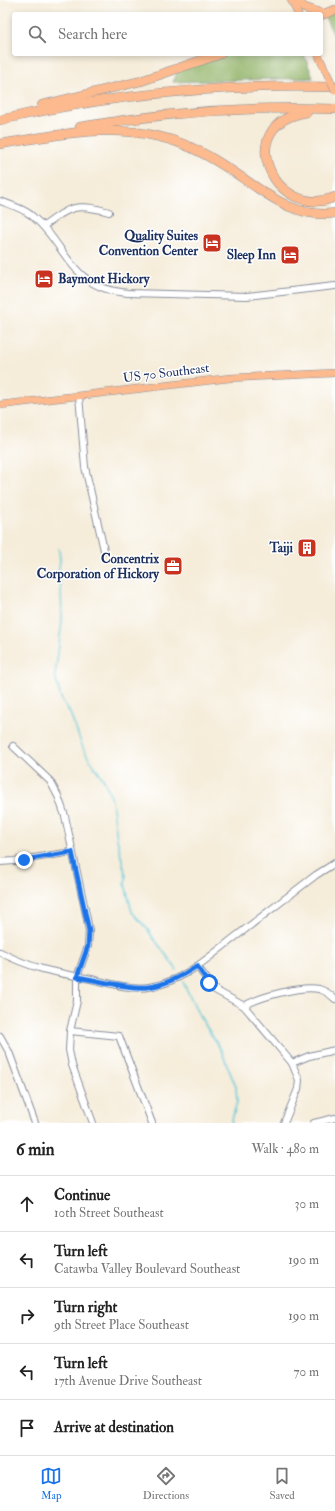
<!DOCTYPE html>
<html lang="en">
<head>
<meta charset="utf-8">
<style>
  :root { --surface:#fff; --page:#f6f6f6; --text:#222; --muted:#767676; --line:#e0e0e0; --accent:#1a73e8 }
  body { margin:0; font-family:"IM FELL Double Pica",serif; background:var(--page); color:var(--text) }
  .stop { position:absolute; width:12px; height:12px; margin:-9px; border:3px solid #1a73e8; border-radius:50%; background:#fff }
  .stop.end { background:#1a73e8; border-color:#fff; box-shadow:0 1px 4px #0008 }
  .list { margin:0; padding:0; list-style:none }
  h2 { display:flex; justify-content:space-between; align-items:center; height:52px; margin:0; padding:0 16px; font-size:17px }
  h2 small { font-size:13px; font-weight:400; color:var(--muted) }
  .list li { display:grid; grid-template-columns:26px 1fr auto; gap:12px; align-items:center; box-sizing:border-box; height:56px; padding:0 16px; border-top:1px solid var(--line) }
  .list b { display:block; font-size:15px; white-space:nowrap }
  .list p { margin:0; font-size:13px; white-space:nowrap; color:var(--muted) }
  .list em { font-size:13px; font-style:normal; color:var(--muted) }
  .icon { flex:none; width:22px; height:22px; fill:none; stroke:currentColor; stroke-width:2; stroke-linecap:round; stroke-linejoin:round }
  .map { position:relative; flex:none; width:335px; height:1123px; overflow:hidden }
  .search { position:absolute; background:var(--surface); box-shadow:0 2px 6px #0003; left:12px; right:12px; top:12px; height:44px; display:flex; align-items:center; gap:10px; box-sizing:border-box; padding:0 14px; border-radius:4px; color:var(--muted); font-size:15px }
  .sheet { height:332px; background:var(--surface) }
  nav { display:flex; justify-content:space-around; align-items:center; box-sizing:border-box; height:56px; border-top:1px solid var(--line); background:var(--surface); font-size:11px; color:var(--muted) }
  nav a { display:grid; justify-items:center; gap:2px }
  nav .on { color:var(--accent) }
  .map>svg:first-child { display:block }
</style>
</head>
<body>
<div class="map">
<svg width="335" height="1123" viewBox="0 0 335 1123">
  <rect width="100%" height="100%" fill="#fff"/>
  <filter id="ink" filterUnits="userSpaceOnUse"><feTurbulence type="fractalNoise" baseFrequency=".025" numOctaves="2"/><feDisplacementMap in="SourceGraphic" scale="8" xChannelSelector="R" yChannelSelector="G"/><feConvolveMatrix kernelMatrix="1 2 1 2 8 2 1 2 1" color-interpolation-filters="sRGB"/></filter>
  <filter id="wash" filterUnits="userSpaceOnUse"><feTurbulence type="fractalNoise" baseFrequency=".012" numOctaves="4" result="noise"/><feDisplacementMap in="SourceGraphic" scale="16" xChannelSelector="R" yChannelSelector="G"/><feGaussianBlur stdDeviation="0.9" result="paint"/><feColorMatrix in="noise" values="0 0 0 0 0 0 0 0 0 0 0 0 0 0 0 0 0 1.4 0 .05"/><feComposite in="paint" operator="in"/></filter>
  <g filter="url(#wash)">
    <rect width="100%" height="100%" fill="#f5ecd9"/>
    <g fill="#91b266" stroke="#567062">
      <polygon points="335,10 335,37 323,14"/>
      <polygon points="220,54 304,54 313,78 173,82 179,69"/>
    </g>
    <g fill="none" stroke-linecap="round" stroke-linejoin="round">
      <g stroke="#5ec8d9" stroke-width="1.5">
        <polyline points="59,549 60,561 58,573 61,587 62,621 55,676 61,698 70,713 83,748 91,762 104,780 112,800 117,839 126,877 125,884 132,912 148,930 153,938 155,940 177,970"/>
        <polyline points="183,982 199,1015 221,1050 236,1087 237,1102 231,1123"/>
      </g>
    </g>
  </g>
  <g filter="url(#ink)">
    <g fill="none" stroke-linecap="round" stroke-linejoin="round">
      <g stroke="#888e9c" stroke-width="8">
        <g id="minor">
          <path d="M0,201C11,205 22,208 31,215C69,246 68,288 128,293L247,296L335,286"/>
          <path d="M44,226C71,206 75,203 109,212"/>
          <polyline points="79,396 85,467 104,550"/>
          <polyline points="13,746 50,781 58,796 65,816 87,919 89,931 88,946 77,977 77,1001 70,1031 69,1050 72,1065 93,1123"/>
          <polyline points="0,862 14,861 72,852"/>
          <path d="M0,952C30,968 53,972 86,978C106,982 129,990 149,987C184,982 212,954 239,934C265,914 290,895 316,875L335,863"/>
          <polyline points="197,966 215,990 244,1006 292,1063 299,1080 298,1089 284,1123"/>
          <path d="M244,1006C259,997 302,985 319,989C326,991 330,994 335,999"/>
          <polyline points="70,1031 119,1036 152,1123"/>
          <polyline points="0,1036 9,1052 35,1123"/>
          <polyline points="292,1063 309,1056 335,1050"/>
          <polyline points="314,1123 335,1118"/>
        </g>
      </g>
      <g stroke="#888e9c" stroke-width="8">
        <g id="major">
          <polyline points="291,0 298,14"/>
          <polyline points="318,54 321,61"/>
          <polyline points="0,405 230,378 335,373"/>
        </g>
      </g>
      <g stroke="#888e9c" stroke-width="10">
        <g id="highway">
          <polyline points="294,0 305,8 323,14"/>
          <polyline points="321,15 335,10"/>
          <polyline points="42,105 141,81 220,54"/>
          <path d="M307,112C230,124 274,222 335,197"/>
          <path d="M0,120C110,94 222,84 335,87"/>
          <path d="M80,127C164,112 249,106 335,109"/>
          <path d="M0,144C53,136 107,123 160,137C183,142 206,154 226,167C260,188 292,220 335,213"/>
        </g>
      </g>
      <use href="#minor" stroke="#fff" stroke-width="6"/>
      <use href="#major" stroke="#fcba8e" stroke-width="7"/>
      <use href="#highway" stroke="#fcba8e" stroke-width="9"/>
      <g stroke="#888e9c" stroke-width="8" stroke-linecap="butt">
        <polyline id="major-bridge" points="321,61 335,90"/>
      </g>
      <use href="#major-bridge" stroke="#fcba8e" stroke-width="7"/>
    </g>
  </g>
  <g fill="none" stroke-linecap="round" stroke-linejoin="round" filter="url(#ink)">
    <path stroke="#1a73e8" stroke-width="5" d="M24,860L72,852L89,931L88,946L77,977C97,980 128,989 148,987C166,985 182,976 197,966L209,983"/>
  </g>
  <defs>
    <g id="hotel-square" transform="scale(1)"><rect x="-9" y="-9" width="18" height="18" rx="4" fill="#c8321e" stroke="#fff"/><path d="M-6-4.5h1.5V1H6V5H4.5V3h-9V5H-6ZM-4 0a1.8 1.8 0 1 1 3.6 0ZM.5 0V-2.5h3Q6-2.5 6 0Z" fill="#fff"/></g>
    <g id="building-square" transform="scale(1)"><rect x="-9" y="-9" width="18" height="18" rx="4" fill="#c8321e" stroke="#fff"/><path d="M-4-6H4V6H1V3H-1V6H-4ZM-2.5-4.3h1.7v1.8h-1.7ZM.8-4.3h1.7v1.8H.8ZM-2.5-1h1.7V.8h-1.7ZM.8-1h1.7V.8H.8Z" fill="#fff"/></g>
    <g id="office-square" transform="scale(1)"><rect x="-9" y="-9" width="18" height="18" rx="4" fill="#c8321e" stroke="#fff"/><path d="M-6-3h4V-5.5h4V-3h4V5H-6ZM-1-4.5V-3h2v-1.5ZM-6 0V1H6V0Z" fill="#fff"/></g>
  </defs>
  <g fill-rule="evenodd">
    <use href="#hotel-square" x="212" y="243"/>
    <use href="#hotel-square" x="290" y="255"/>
    <use href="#hotel-square" x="44" y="279"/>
    <use href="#building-square" x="307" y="548"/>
    <use href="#office-square" x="173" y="566"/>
  </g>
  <g text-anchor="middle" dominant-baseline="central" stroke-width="3" stroke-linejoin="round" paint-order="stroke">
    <g font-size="13" font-weight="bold" fill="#1b2f5e" stroke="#fff" text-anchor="end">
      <text x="198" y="236">Quality Suites<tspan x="198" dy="15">Convention Center</tspan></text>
      <text x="276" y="255">Sleep Inn</text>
      <text x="58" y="279" text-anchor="start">Baymont Hickory</text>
      <text x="293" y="548">Taiji</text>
      <text x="159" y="559">Concentrix<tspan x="159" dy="15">Corporation of Hickory</tspan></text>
    </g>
    <g font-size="13" fill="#1b2f5e" stroke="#fff">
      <text transform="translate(166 373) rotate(-7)">US 70 Southeast</text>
    </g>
  </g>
</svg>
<div class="stop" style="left:209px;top:983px"></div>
<div class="stop end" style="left:24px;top:860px"></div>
<div class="search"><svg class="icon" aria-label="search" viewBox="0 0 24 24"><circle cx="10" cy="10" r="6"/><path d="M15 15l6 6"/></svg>Search here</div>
</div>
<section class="sheet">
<h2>6 min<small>Walk · 480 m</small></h2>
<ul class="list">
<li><svg class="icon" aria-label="ahead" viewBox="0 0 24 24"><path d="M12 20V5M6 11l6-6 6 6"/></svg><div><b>Continue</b><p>10th Street Southeast</p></div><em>30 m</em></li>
<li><svg class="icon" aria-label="left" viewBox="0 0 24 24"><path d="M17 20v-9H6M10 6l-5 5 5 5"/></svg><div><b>Turn left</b><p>Catawba Valley Boulevard Southeast</p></div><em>190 m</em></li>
<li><svg class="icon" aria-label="right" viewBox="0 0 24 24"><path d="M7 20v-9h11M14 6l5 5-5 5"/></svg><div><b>Turn right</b><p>9th Street Place Southeast</p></div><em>190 m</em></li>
<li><svg class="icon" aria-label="left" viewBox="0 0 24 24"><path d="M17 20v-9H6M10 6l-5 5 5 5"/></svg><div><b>Turn left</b><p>17th Avenue Drive Southeast</p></div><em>70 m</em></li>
<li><svg class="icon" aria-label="arrive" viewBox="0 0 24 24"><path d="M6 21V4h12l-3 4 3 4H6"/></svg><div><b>Arrive at destination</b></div></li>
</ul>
</section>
<nav>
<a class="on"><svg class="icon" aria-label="map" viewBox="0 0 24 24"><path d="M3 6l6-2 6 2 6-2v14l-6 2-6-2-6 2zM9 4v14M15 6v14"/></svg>Map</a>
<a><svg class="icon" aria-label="directions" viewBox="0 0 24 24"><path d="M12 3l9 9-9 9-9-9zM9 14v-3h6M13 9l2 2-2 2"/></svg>Directions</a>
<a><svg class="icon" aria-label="saved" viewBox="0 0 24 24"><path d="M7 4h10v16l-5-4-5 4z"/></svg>Saved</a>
</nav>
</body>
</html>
